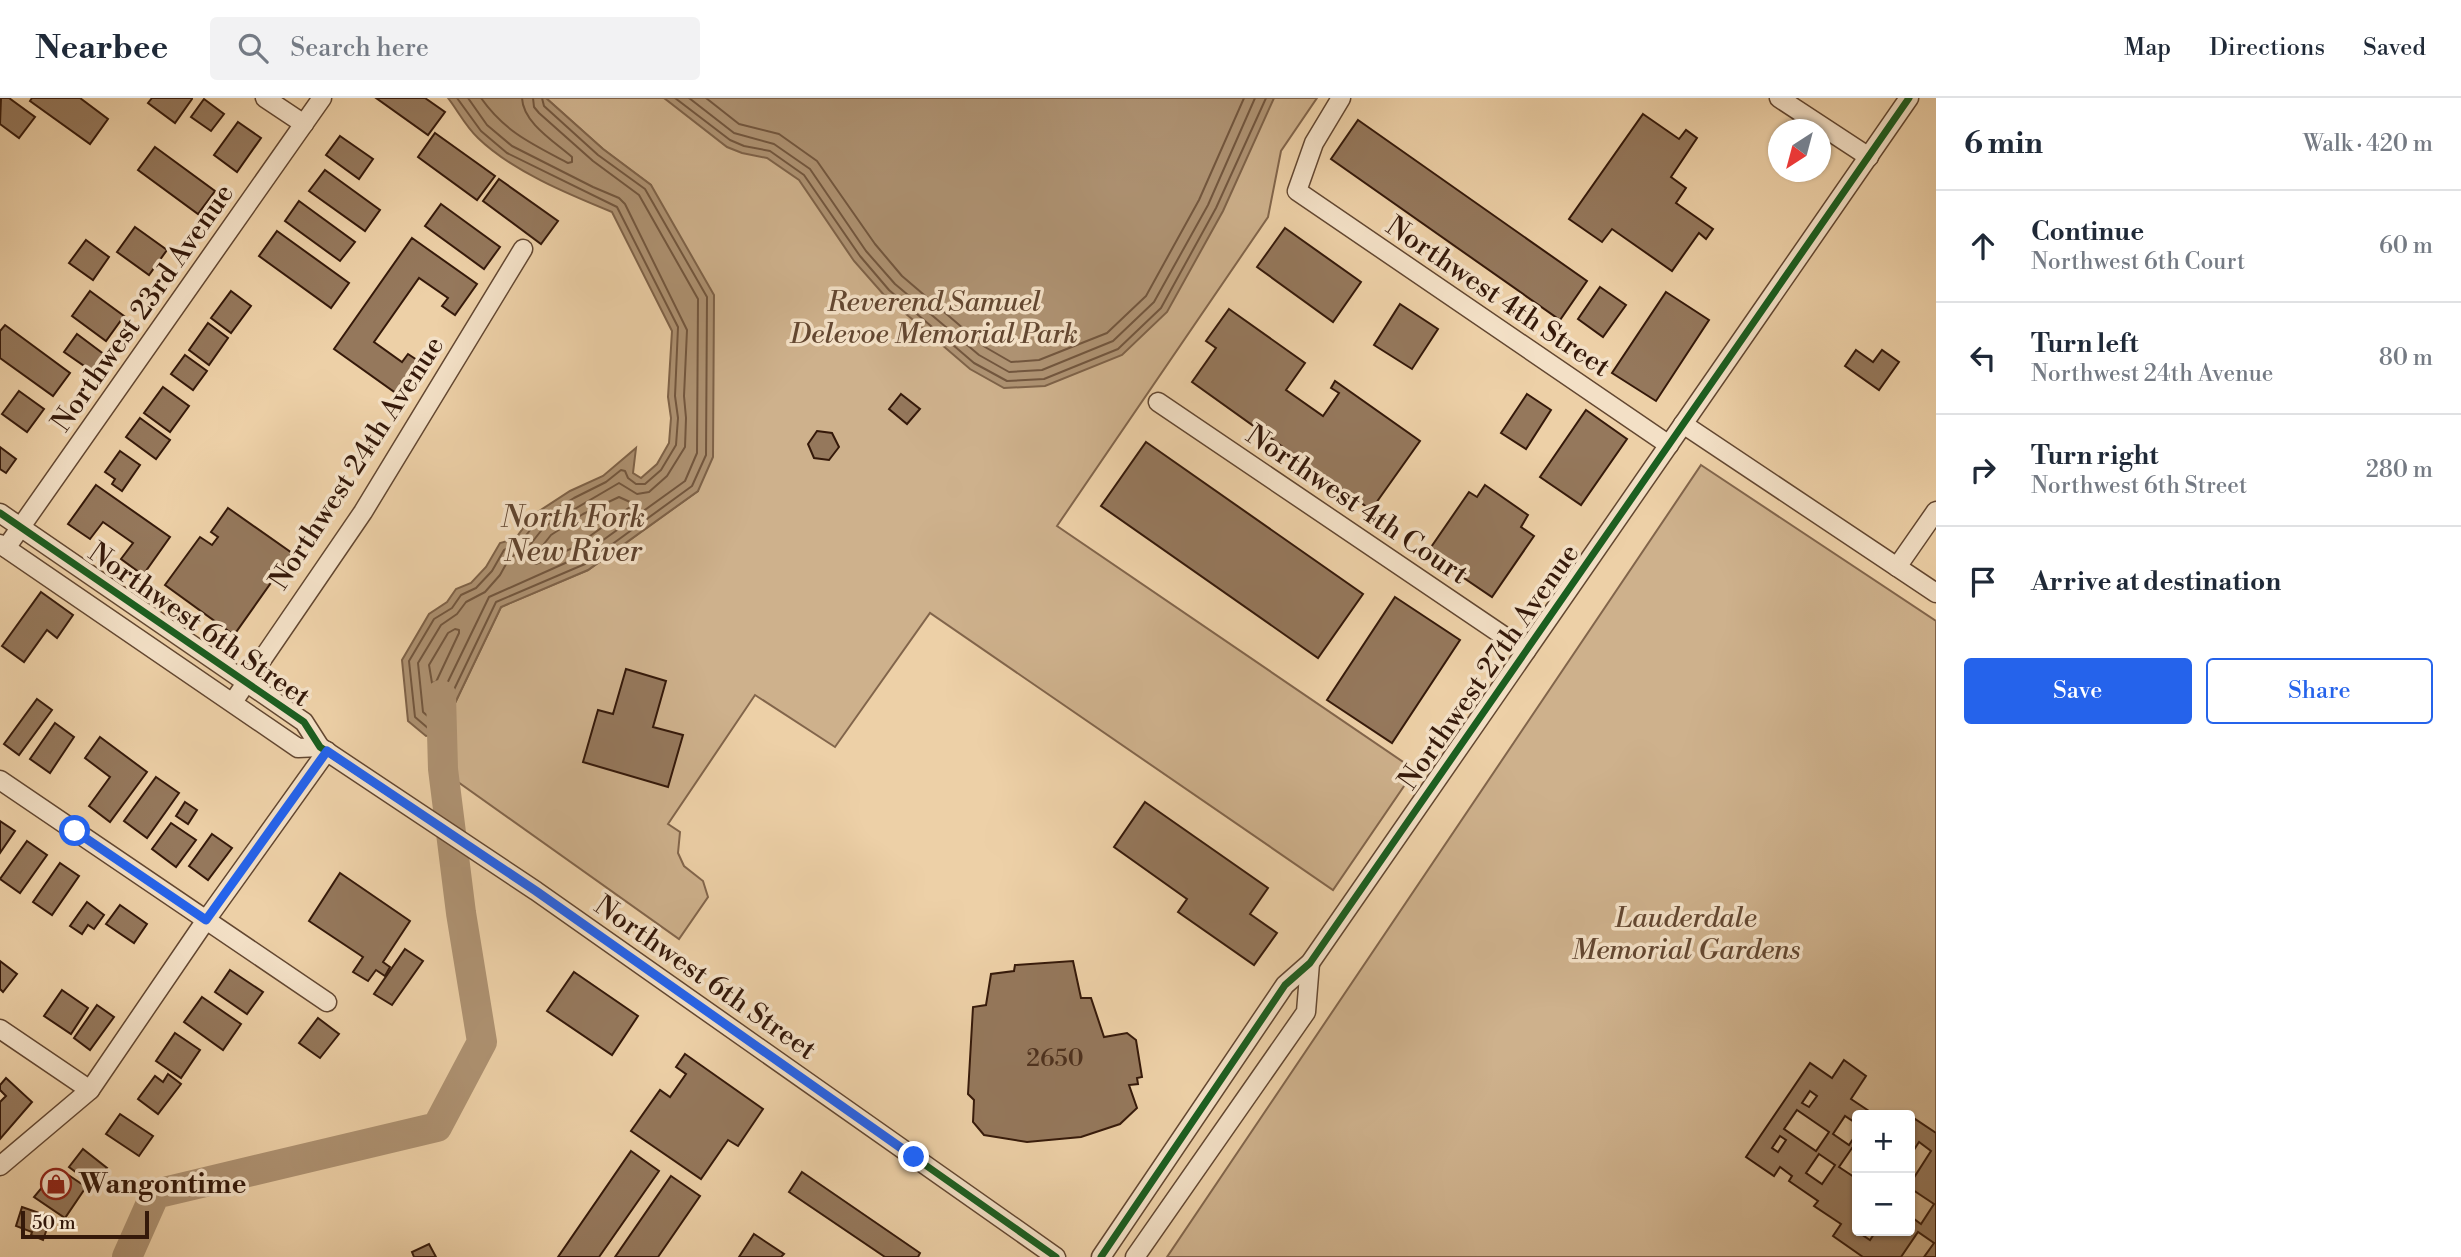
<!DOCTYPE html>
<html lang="en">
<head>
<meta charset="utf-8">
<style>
  :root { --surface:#fff; --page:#f2f2f3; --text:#1f2937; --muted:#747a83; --line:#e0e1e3; --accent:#2563eb }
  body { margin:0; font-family:"Libre Bodoni",serif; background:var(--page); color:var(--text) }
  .controls { position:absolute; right:21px; bottom:21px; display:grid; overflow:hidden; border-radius:7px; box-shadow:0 2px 5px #0004 }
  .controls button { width:63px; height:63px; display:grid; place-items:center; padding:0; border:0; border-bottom:2px solid var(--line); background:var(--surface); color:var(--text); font:35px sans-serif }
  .compass { position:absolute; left:1768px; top:21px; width:63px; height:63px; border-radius:50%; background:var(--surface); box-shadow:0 2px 5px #0004; rotate:216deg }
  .scale { position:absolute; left:21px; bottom:18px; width:128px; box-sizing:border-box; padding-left:7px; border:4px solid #35190a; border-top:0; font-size:19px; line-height:24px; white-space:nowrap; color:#35190a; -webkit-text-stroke:5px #f3e0c6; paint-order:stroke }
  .stop { position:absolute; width:21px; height:21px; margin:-16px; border:5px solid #2563eb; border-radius:50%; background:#fff }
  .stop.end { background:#2563eb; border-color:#fff; box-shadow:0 2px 7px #0008 }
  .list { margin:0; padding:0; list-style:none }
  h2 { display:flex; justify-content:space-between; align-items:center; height:91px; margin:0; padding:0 28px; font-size:30px }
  h2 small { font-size:23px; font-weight:400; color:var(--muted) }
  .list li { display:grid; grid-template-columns:46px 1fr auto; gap:21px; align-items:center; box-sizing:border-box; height:112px; padding:0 28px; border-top:2px solid var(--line) }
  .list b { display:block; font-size:26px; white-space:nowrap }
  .list p { margin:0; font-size:23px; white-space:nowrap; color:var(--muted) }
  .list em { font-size:23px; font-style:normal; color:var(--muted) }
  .actions { display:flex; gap:14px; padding:21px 28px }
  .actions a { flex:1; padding:16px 0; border:2px solid var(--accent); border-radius:7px; text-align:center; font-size:24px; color:var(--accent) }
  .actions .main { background:var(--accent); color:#fff }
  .icon { flex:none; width:38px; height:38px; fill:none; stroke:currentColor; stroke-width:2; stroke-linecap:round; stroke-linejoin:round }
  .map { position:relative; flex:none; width:1936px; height:1159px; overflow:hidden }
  header { display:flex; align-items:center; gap:42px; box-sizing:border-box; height:98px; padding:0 35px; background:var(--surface); border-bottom:2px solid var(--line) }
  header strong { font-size:33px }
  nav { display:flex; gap:38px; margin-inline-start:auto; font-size:24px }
  .search { width:490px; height:63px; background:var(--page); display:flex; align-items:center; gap:18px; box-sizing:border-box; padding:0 24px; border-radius:7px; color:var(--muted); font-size:26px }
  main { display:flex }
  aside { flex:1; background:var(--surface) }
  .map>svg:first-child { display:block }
</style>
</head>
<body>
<header>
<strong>Nearbee</strong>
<div class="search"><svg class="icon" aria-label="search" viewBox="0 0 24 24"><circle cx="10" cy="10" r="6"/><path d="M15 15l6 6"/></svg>Search here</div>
<nav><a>Map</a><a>Directions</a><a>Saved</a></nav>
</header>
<main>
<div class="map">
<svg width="1936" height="1159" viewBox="0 0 1936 1159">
  <rect width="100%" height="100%" fill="#edd0a7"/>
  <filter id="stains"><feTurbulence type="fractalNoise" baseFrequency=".00286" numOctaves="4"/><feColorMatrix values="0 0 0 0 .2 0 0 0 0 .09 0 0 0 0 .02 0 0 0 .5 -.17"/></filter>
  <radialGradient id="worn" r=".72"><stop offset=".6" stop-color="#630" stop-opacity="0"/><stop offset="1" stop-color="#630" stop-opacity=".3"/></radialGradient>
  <g fill="#ceb18c" stroke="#82654b" stroke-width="2" fill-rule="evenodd">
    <polygon points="546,0 1317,0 1281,53 1268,119 1057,428 1415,672 1333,792 930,515 835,649 755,597 668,726 680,734 678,755 684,768 703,783 708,799 679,841 451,679 455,605 501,509 588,472 698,393 651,87 603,51"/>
    <path d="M1701,367L1936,523V1159H1167ZM1857,1017H1910V1133H1857Z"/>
  </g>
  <g fill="#ae9272" stroke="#7e6248" stroke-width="2">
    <path d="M448,0H546L603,51L651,87L714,197L713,359L698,393L588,472L501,509L455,605L454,633L426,638L408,623L402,562L429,516L447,504L456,491L471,485L486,469L500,445L515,441L533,417L570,393L603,378L636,350L633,375L641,380L657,366L669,345L671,320L668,299L672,233L612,114C568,96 512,73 478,40C466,29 458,13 448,0Z"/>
    <polygon points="664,0 1274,0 1223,113 1167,214 1122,257 1045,288 1004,290 970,271 884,197 854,163 799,82 767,60 742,55 727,49"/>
  </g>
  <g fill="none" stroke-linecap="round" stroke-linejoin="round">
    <g stroke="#72563e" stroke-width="2">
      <polyline points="457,0 481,33 507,55 617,109 678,229 675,298 678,320 676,347 661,372 645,386 636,386 628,380 625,373 621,372 606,384 574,400 538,422 520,445 504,452 492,473 476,490 461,497 452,510 434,521 409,563 415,619 429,631 447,626 449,602 496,504 585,466 692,388 706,357 707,199 645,91 598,57 544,8 542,0"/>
      <polyline points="468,0 487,27 512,48 593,89 619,100 625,106 687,232 684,298 686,320 685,349 667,378 649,394 637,396 619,385 544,429 526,452 510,459 500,477 485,494 466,504 457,516 441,527 418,565 423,614 431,621 438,619 441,598 489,499 581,458 685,383 697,355 698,201 639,97 593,63 539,15 534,9 533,0"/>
      <path d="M481,0C505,34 532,46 568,65L572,64V59C555,44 523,25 522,0"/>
      <polyline points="675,0 730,42 744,48 770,53 804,77 860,158 889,192 974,265 1007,283 1044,281 1118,251 1161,210 1216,110 1266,0"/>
      <polyline points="689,0 734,35 774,46 810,71 866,153 895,186 979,257 1009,274 1042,272 1113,243 1154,204 1208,107 1255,0"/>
      <polyline points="706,0 739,26 779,36 817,63 875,146 902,178 985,249 1011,264 1039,262 1107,235 1146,198 1199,102 1244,0"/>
      <polygon points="619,399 630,404 630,409 575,449 536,466 532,465 532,461 551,437 583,416"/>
      <polygon points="455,531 459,532 459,535 436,584 432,585 429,567 448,535"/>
    </g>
    <polyline stroke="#ae9272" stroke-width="30" points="127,1159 155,1096 437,1029 482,944 461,815 443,671 441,597"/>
  </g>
  <g fill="#95785c" stroke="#35190a" stroke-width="2" fill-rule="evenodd">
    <polygon points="1,0 9,0 35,19 19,40 0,26"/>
    <polygon points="32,0 80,0 108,21 90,46 30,3"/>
    <polygon points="152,0 192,0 192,1 175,25 148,5"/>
    <polygon points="376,0 425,0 445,14 428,37"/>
    <polygon points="204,1 224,16 211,33 191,19"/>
    <polygon points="1643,16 1679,41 1686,32 1697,40 1671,79 1686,90 1676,105 1713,131 1706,141 1699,135 1672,173 1612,131 1602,144 1569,121"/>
    <polygon points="1358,22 1587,183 1560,222 1331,61"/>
    <polygon points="238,24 261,40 237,74 214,57"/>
    <polygon points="435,35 495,78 477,102 418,59"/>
    <polygon points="340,38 373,61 359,81 326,57"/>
    <polygon points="155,49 215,93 198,116 138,72"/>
    <polygon points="325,72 380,112 365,133 309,93"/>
    <polygon points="499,81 558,123 541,146 483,103"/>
    <polygon points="299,103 355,144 340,163 285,123"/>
    <polygon points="441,106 500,149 484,171 425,128"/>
    <polygon points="135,129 167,152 149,177 117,154"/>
    <polygon points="1285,130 1361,184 1333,224 1257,169"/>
    <polygon points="277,133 349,185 331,210 259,158"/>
    <polygon points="412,140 477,186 455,217 442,208 448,200 419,180 374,244 402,264 408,256 423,266 400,298 334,251"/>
    <polygon points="86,142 109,159 93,182 69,165"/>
    <polygon points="1600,189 1626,207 1603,239 1578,221"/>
    <polygon points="90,193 124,218 106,243 72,218"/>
    <polygon points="231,193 251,208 231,235 211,220"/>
    <polygon points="1666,194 1709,222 1656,303 1612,275"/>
    <polygon points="1400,206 1438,231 1412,271 1374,247"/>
    <polygon points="1229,211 1305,265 1286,292 1323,318 1339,295 1331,290 1335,283 1420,343 1371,412 1192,284 1216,250 1206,243"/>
    <polygon points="208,225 228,240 209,267 189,252"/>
    <polygon points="5,227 70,275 53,298 0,260 0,233"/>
    <polygon points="77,236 105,257 93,274 64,254"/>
    <polygon points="1856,252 1873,264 1882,252 1899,264 1879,292 1845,268"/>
    <polygon points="185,257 207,273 193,292 171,276"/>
    <polygon points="163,289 189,308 170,334 144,315"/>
    <polygon points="19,293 44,311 27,334 2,316"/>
    <polygon points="901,296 920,311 907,326 889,311"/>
    <polygon points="1527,296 1551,312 1526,351 1501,335"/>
    <polygon points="1586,312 1627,341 1581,407 1540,379"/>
    <polygon points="140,320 170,342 156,361 126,339"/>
    <polygon points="817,333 832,335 839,349 829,362 814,360 808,346"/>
    <polygon points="1146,344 1363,496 1318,560 1101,408"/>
    <polygon points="0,349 16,361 6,375 0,371"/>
    <polygon points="120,353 140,367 122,393 112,386 115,381 105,374"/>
    <polygon points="96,387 170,439 143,477 121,461 133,445 103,424 90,441 68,426"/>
    <polygon points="1485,387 1528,417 1521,429 1534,438 1492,499 1427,455 1469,394 1477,399"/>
    <polygon points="228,410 292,455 234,537 165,487 200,439 212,447 218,439 211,434"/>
    <polygon points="41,494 73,517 57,540 47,532 24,564 2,548"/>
    <polygon points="1395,499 1460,542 1392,645 1327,602"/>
    <polygon points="626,571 666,583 653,629 683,637 668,689 583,664 598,612 613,616"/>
    <polygon points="37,601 52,612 19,657 4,646"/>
    <polygon points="55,625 74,639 50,675 30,661"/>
    <polygon points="100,639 147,674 110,724 89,708 110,679 85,660"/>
    <polygon points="156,679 179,695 147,740 124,723"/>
    <polygon points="185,704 197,712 188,726 176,718"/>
    <polygon points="1145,704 1268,790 1250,816 1277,835 1254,867 1178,814 1187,801 1114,749"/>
    <polygon points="0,723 15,733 0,755"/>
    <polygon points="171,725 196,742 176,769 152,751"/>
    <polygon points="212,736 232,750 208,782 189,768"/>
    <polygon points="27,743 47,757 20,795 0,781"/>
    <polygon points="60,765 79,778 52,817 33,804"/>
    <polygon points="340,775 410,823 383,864 390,869 385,878 376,872 368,883 353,874 363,859 309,823"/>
    <polygon points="87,804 104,817 94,831 88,827 82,836 70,828"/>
    <polygon points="120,807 147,826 134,845 106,826"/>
    <polygon points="405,851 423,863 392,907 374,896"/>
    <polygon points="0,863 17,876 3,894 0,891"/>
    <polygon points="1073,863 1081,900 1091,900 1104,939 1127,935 1136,942 1142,979 1137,980 1138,986 1129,987 1137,1010 1120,1026 1081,1039 1027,1044 984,1037 973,1024 974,1002 968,996 973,909 986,907 991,876 1014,873 1015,867"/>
    <polygon points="230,872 263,894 247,916 215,894"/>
    <polygon points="574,874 638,918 612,957 547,913"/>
    <polygon points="62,892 88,910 71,936 44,918"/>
    <polygon points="202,899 241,926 223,952 184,924"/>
    <polygon points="97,907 114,919 90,952 74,940"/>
    <polygon points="318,920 339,936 320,960 299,945"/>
    <polygon points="175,935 200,952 181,980 156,963"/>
    <polygon points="685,956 763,1011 738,1048 728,1042 701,1081 631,1033 660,992 670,999 686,976 676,969"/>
    <path d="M1844,962L1866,978L1851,1001L1875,1017H1857V1026L1845,1018L1833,1036L1849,1047L1857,1035V1053L1852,1050L1839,1069L1857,1081L1858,1134L1870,1142L1876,1133H1910V1118L1921,1126L1934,1106L1910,1090V1079L1913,1081L1931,1053L1919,1044L1910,1058V1029L1915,1021L1936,1035V1159H1924L1934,1145L1918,1134L1901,1159H1863L1833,1138L1841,1126L1814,1108L1818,1103L1789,1083L1792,1078L1780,1069L1774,1078L1746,1059L1810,965L1832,980ZM1810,993L1817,998L1809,1009L1802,1005ZM1797,1012L1829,1034L1816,1053L1784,1031ZM1780,1038L1786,1042L1778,1054L1772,1050ZM1819,1056L1835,1067L1822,1086L1806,1075Z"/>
    <polygon points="168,976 181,986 158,1016 138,1001 155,978 163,984"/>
    <polygon points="6,980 32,1004 0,1041 0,1004 6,998 0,992 0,987"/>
    <polygon points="120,1016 153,1038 139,1058 106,1036"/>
    <polygon points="83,1051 107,1070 93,1087 69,1069"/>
    <polygon points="631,1053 659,1073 599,1159 558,1159"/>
    <polygon points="61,1072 86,1089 65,1120 34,1099 48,1082 52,1085"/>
    <polygon points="802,1074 920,1155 918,1159 885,1159 789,1094"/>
    <polygon points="671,1078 700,1098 658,1159 615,1159"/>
    <polygon points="22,1109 51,1119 43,1142 31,1137 32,1134 16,1128"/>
    <polygon points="754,1136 784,1156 781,1159 739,1159"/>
    <polygon points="429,1146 436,1159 414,1159 412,1154"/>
  </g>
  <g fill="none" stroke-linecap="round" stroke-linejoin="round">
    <g stroke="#634731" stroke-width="21">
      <g id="minor">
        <polyline points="265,0 304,26"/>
        <polyline points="1341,0 1314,45 1297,93 1669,347"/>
        <polyline points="1779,0 1869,59"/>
        <polyline points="1158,304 1526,553"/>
        <polyline points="1683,326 1936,495"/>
        <polyline points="0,415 304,624 320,649 536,793 1056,1159"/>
        <polyline points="0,446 298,650 320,649"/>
        <polyline points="6,450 322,0"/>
        <polyline points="1897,469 1936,413"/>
        <polyline points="233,604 363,414 523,151"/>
        <polyline points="0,682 327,904"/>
        <polyline points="0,931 90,992"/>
        <polyline points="0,1068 90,992 206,822 327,653"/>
        <polyline points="1101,1159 1285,887 1310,865 1909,0"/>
        <polyline points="1135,1159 1306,914 1310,865"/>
      </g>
    </g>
    <use href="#minor" stroke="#f3e0c6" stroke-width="18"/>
    <g stroke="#f3e0c6" stroke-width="11">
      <g id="cycleway">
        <polyline points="0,415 304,624 320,649 536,793 1056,1159"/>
        <polyline points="1101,1159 1285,887 1310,865 1909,0"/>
      </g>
    </g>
    <use href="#cycleway" stroke="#1b5e20" stroke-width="7"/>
  </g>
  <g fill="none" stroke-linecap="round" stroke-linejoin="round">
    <polyline stroke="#2563eb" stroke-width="9" points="75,733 206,822 327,653 536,793 914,1059"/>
  </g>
  <defs>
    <g id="shop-ring" transform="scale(1.575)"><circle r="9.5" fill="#f3e0c6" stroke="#8f2418" stroke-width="1.5"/><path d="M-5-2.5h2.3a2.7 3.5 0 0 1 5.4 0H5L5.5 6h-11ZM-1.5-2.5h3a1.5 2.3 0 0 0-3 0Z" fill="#8f2418"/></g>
  </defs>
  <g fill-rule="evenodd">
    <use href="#shop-ring" x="56" y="1086"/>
  </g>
  <g text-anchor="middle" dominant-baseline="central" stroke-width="7" stroke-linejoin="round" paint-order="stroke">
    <g font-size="24" fill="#4d311e">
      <text x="1055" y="961">2650</text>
    </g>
    <g font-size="28" fill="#35190a" stroke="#f3e0c6">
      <text transform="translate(1498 199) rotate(34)">Northwest 4th Street</text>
      <text transform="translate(143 210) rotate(-55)">Northwest 23rd Avenue</text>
      <text transform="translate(357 365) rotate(-57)">Northwest 24th Avenue</text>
      <text transform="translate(1357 407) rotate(34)">Northwest 4th Court</text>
      <text transform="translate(199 527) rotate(35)">Northwest 6th Street</text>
      <text transform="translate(1489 569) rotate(-55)">Northwest 27th Avenue</text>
      <text transform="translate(705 880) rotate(35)">Northwest 6th Street</text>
    </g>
    <g font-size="28" font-style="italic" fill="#634731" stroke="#f3e0c6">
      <text x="934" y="204">Reverend Samuel<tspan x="934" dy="32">Delevoe Memorial Park</tspan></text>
      <text x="1686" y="820">Lauderdale<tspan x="1686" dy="32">Memorial Gardens</tspan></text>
    </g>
    <g font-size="28" font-weight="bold" fill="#35190a" stroke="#f3e0c6" text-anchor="start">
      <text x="79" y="1086">Wangontime</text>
    </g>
    <g font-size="30" font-style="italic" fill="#5f432e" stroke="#f3e0c6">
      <text x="573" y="420">North Fork<tspan x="573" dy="34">New River</tspan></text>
    </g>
  </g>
  <rect width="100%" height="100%" filter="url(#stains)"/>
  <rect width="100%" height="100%" fill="url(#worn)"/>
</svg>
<div class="controls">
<button>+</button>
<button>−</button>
</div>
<svg class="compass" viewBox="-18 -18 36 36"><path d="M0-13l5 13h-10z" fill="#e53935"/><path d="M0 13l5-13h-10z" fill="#747a83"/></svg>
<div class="scale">50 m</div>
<div class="stop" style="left:75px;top:733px"></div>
<div class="stop end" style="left:914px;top:1059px"></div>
</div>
<aside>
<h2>6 min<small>Walk · 420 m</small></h2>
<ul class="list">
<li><svg class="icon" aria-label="ahead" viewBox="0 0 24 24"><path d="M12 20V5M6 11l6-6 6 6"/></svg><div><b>Continue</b><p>Northwest 6th Court</p></div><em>60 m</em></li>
<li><svg class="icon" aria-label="left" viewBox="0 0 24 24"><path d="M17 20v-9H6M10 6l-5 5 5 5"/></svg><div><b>Turn left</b><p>Northwest 24th Avenue</p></div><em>80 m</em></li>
<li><svg class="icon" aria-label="right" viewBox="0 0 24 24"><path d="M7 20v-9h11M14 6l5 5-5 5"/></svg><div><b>Turn right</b><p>Northwest 6th Street</p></div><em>280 m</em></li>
<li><svg class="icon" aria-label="arrive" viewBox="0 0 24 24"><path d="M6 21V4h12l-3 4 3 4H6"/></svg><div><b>Arrive at destination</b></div></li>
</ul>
<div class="actions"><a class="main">Save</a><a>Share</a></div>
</aside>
</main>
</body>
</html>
